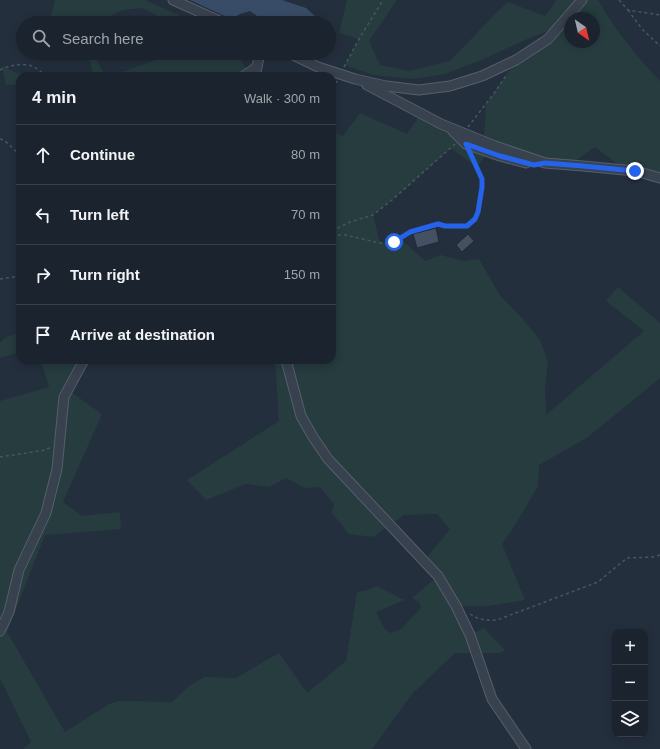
<!DOCTYPE html>
<html lang="en">
<head>
<meta charset="utf-8">
<style>
  :root { --surface:#1b232e; --page:#242b36; --text:#f1f3f6; --muted:#a0a4aa; --line:#39404a }
  body { margin:0; font-family:Arial,sans-serif; background:var(--page); color:var(--text) }
  .controls { position:absolute; right:12px; bottom:12px; display:grid; overflow:hidden; border-radius:8px; box-shadow:0 2px 10px #0003 }
  .controls button { width:36px; height:36px; display:grid; place-items:center; padding:0; border:0; border-bottom:1px solid var(--line); background:var(--surface); color:var(--text); font:20px sans-serif }
  .compass { position:absolute; left:564px; top:12px; width:36px; height:36px; border-radius:50%; background:var(--surface); box-shadow:0 2px 10px #0003; rotate:146deg }
  .stop { position:absolute; width:12px; height:12px; margin:-9px; border:3px solid #2563eb; border-radius:50%; background:#fff }
  .stop.end { background:#2563eb; border-color:#fff; box-shadow:0 1px 4px #0008 }
  .list { margin:0; padding:0; list-style:none }
  h2 { display:flex; justify-content:space-between; align-items:center; height:52px; margin:0; padding:0 16px; font-size:17px }
  h2 small { font-size:13px; font-weight:400; color:var(--muted) }
  .list li { display:grid; grid-template-columns:26px 1fr auto; gap:12px; align-items:center; box-sizing:border-box; height:60px; padding:0 16px; border-top:1px solid var(--line) }
  .list b { display:block; font-size:15px; white-space:nowrap }
  .list em { font-size:13px; font-style:normal; color:var(--muted) }
  .icon { flex:none; width:22px; height:22px; fill:none; stroke:currentColor; stroke-width:2; stroke-linecap:round; stroke-linejoin:round }
  .map { position:relative; flex:none; width:660px; height:749px; overflow:hidden }
  .search { position:absolute; background:var(--surface); box-shadow:0 2px 10px #0003; left:16px; top:16px; width:320px; height:44px; display:flex; align-items:center; gap:10px; box-sizing:border-box; padding:0 14px; border-radius:22px; color:var(--muted); font-size:15px }
  .panel { position:absolute; background:var(--surface); box-shadow:0 2px 10px #0003; left:16px; top:72px; width:320px; height:292px; border-radius:12px }
  .map>svg:first-child { display:block }
</style>
</head>
<body>
<div class="map">
<svg width="660" height="749" viewBox="0 0 660 749">
  <rect width="100%" height="100%" fill="#242f3e"/>
  <g fill="#263c3f" fill-rule="evenodd">
    <polygon points="55,0 145,0 196,23 172,23 142,8 122,10 96,23 49,23"/>
    <path d="M347,0H397L369,41L380,65L410,71L450,61L496,13L508,2L545,16L556,1L554,0H598C615,30 637,57 660,81V178L625,170L595,147L570,165L495,146L476,167L451,148L392,200L373,215L380,243L403,241L425,261L441,255L463,261L479,259L500,295L522,318L540,340L548,362L545,388L546,415L644,331L606,301L618,287L660,323V378L588,437L539,465L538,486L512,530L502,544L525,600L488,606H457L470,635L484,628L505,650L500,653H455L412,694L372,749H23L31,742L0,678V401L49,387L41,360H87L71,392L102,414L63,502L82,516L120,512L121,529L45,535L7,632L65,732L109,704L119,701L172,702L190,685L205,677L236,678L279,653L307,693L346,661L357,592L368,590L377,586L404,600C395,605 385,607 376,612L384,628L390,633L401,629L421,608L419,602L412,598L438,576L424,561L450,529L437,514L404,515L373,537L349,534L332,513L334,504L320,487L305,488L286,478L269,487L246,484L206,500L187,480L279,421L275,360H332V130L343,136L360,113L407,134L421,113L484,142L486,104L495,92L516,60L558,27L525,40L484,59L445,74L412,79L373,75L345,65L359,39L339,33ZM570,18H594V42H570Z"/>
    <polygon points="89,53 97,53 98,63 104,73 117,74 175,53 237,53 250,76 93,76"/>
    <polygon points="2,66 14,72 28,76 20,76 20,85 6,85"/>
    <polygon points="20,333 20,352 0,358 0,343 6,337"/>
  </g>
  <polygon fill="#394c67" points="190,0 282,0 306,8 314,15 318,23 267,23 250,11 240,14 231,19"/>
  <g fill="#455162" stroke="#1f2835">
    <polygon points="436,228 439,242 417,248 413,234"/>
    <polygon points="468,234 474,241 462,252 456,245"/>
  </g>
  <g fill="none" stroke-linecap="round" stroke-linejoin="round">
    <g stroke="#565f6c" stroke-width="11">
      <g id="minor">
        <polyline points="173,0 224,23"/>
        <polyline points="289,53 318,67 355,79 386,86 419,90 450,86 482,76 516,60 548,39 582,0"/>
        <polyline points="244,76 257,67"/>
        <polyline points="255,76 260,53"/>
        <polyline points="367,85 441,124 495,146 545,163 583,166 635,171 660,178"/>
        <polyline points="452,130 466,144 500,156 526,163"/>
        <polyline points="286,360 301,416 313,437 328,459 438,576 456,606 470,635 492,699 526,749"/>
        <polyline points="0,631 9,612 19,570 46,513 57,469 64,397 84,360"/>
      </g>
    </g>
    <g stroke="#44595c" stroke-width="1.5" stroke-dasharray="3 3" stroke-linecap="butt">
      <polyline points="619,0 628,10 660,15"/>
      <polyline points="628,10 642,29 660,46"/>
      <polyline points="344,67 359,39 383,0"/>
      <path d="M0,70C10,65 21,63 32,66C37,68 42,73 46,76"/>
      <polyline points="332,94 337,81"/>
      <polyline points="468,127 495,92 507,74"/>
      <polyline points="0,139 4,140 20,155"/>
      <polyline points="332,231 350,222 373,215 392,200 455,144"/>
      <polyline points="332,235 345,235 380,243 394,242 409,232 438,224 445,226 467,225 475,219 478,213 482,187 482,179 471,155"/>
      <polyline points="0,279 20,276"/>
      <polyline points="0,457 46,450 51,447"/>
      <path d="M470,614C479,620 487,621 497,620L598,582L627,558L652,557L660,555"/>
    </g>
    <use href="#minor" stroke="#38414e" stroke-width="9"/>
  </g>
  <g fill="none" stroke-linecap="round" stroke-linejoin="round">
    <polyline stroke="#2563eb" stroke-width="5" points="394,242 410,232 438,224 445,226 467,226 475,219 478,212 482,187 482,179 466,144 500,156 534,165 545,163 583,166 635,171"/>
  </g>
</svg>
<div class="controls">
<button>+</button>
<button>−</button>
<button><svg class="icon" aria-label="layers" viewBox="0 0 24 24"><path d="M12 4l9 5-9 5-9-5zM3 14l9 5 9-5"/></svg></button>
</div>
<svg class="compass" viewBox="-18 -18 36 36"><path d="M0-13l5 13h-10z" fill="#e53935"/><path d="M0 13l5-13h-10z" fill="#a0a4aa"/></svg>
<div class="stop" style="left:394px;top:242px"></div>
<div class="stop end" style="left:635px;top:171px"></div>
<div class="search"><svg class="icon" aria-label="search" viewBox="0 0 24 24"><circle cx="10" cy="10" r="6"/><path d="M15 15l6 6"/></svg>Search here</div>
<section class="panel">
<h2>4 min<small>Walk · 300 m</small></h2>
<ul class="list">
<li><svg class="icon" aria-label="ahead" viewBox="0 0 24 24"><path d="M12 20V5M6 11l6-6 6 6"/></svg><div><b>Continue</b></div><em>80 m</em></li>
<li><svg class="icon" aria-label="left" viewBox="0 0 24 24"><path d="M17 20v-9H6M10 6l-5 5 5 5"/></svg><div><b>Turn left</b></div><em>70 m</em></li>
<li><svg class="icon" aria-label="right" viewBox="0 0 24 24"><path d="M7 20v-9h11M14 6l5 5-5 5"/></svg><div><b>Turn right</b></div><em>150 m</em></li>
<li><svg class="icon" aria-label="arrive" viewBox="0 0 24 24"><path d="M6 21V4h12l-3 4 3 4H6"/></svg><div><b>Arrive at destination</b></div></li>
</ul>
</section>
</div>
</body>
</html>
